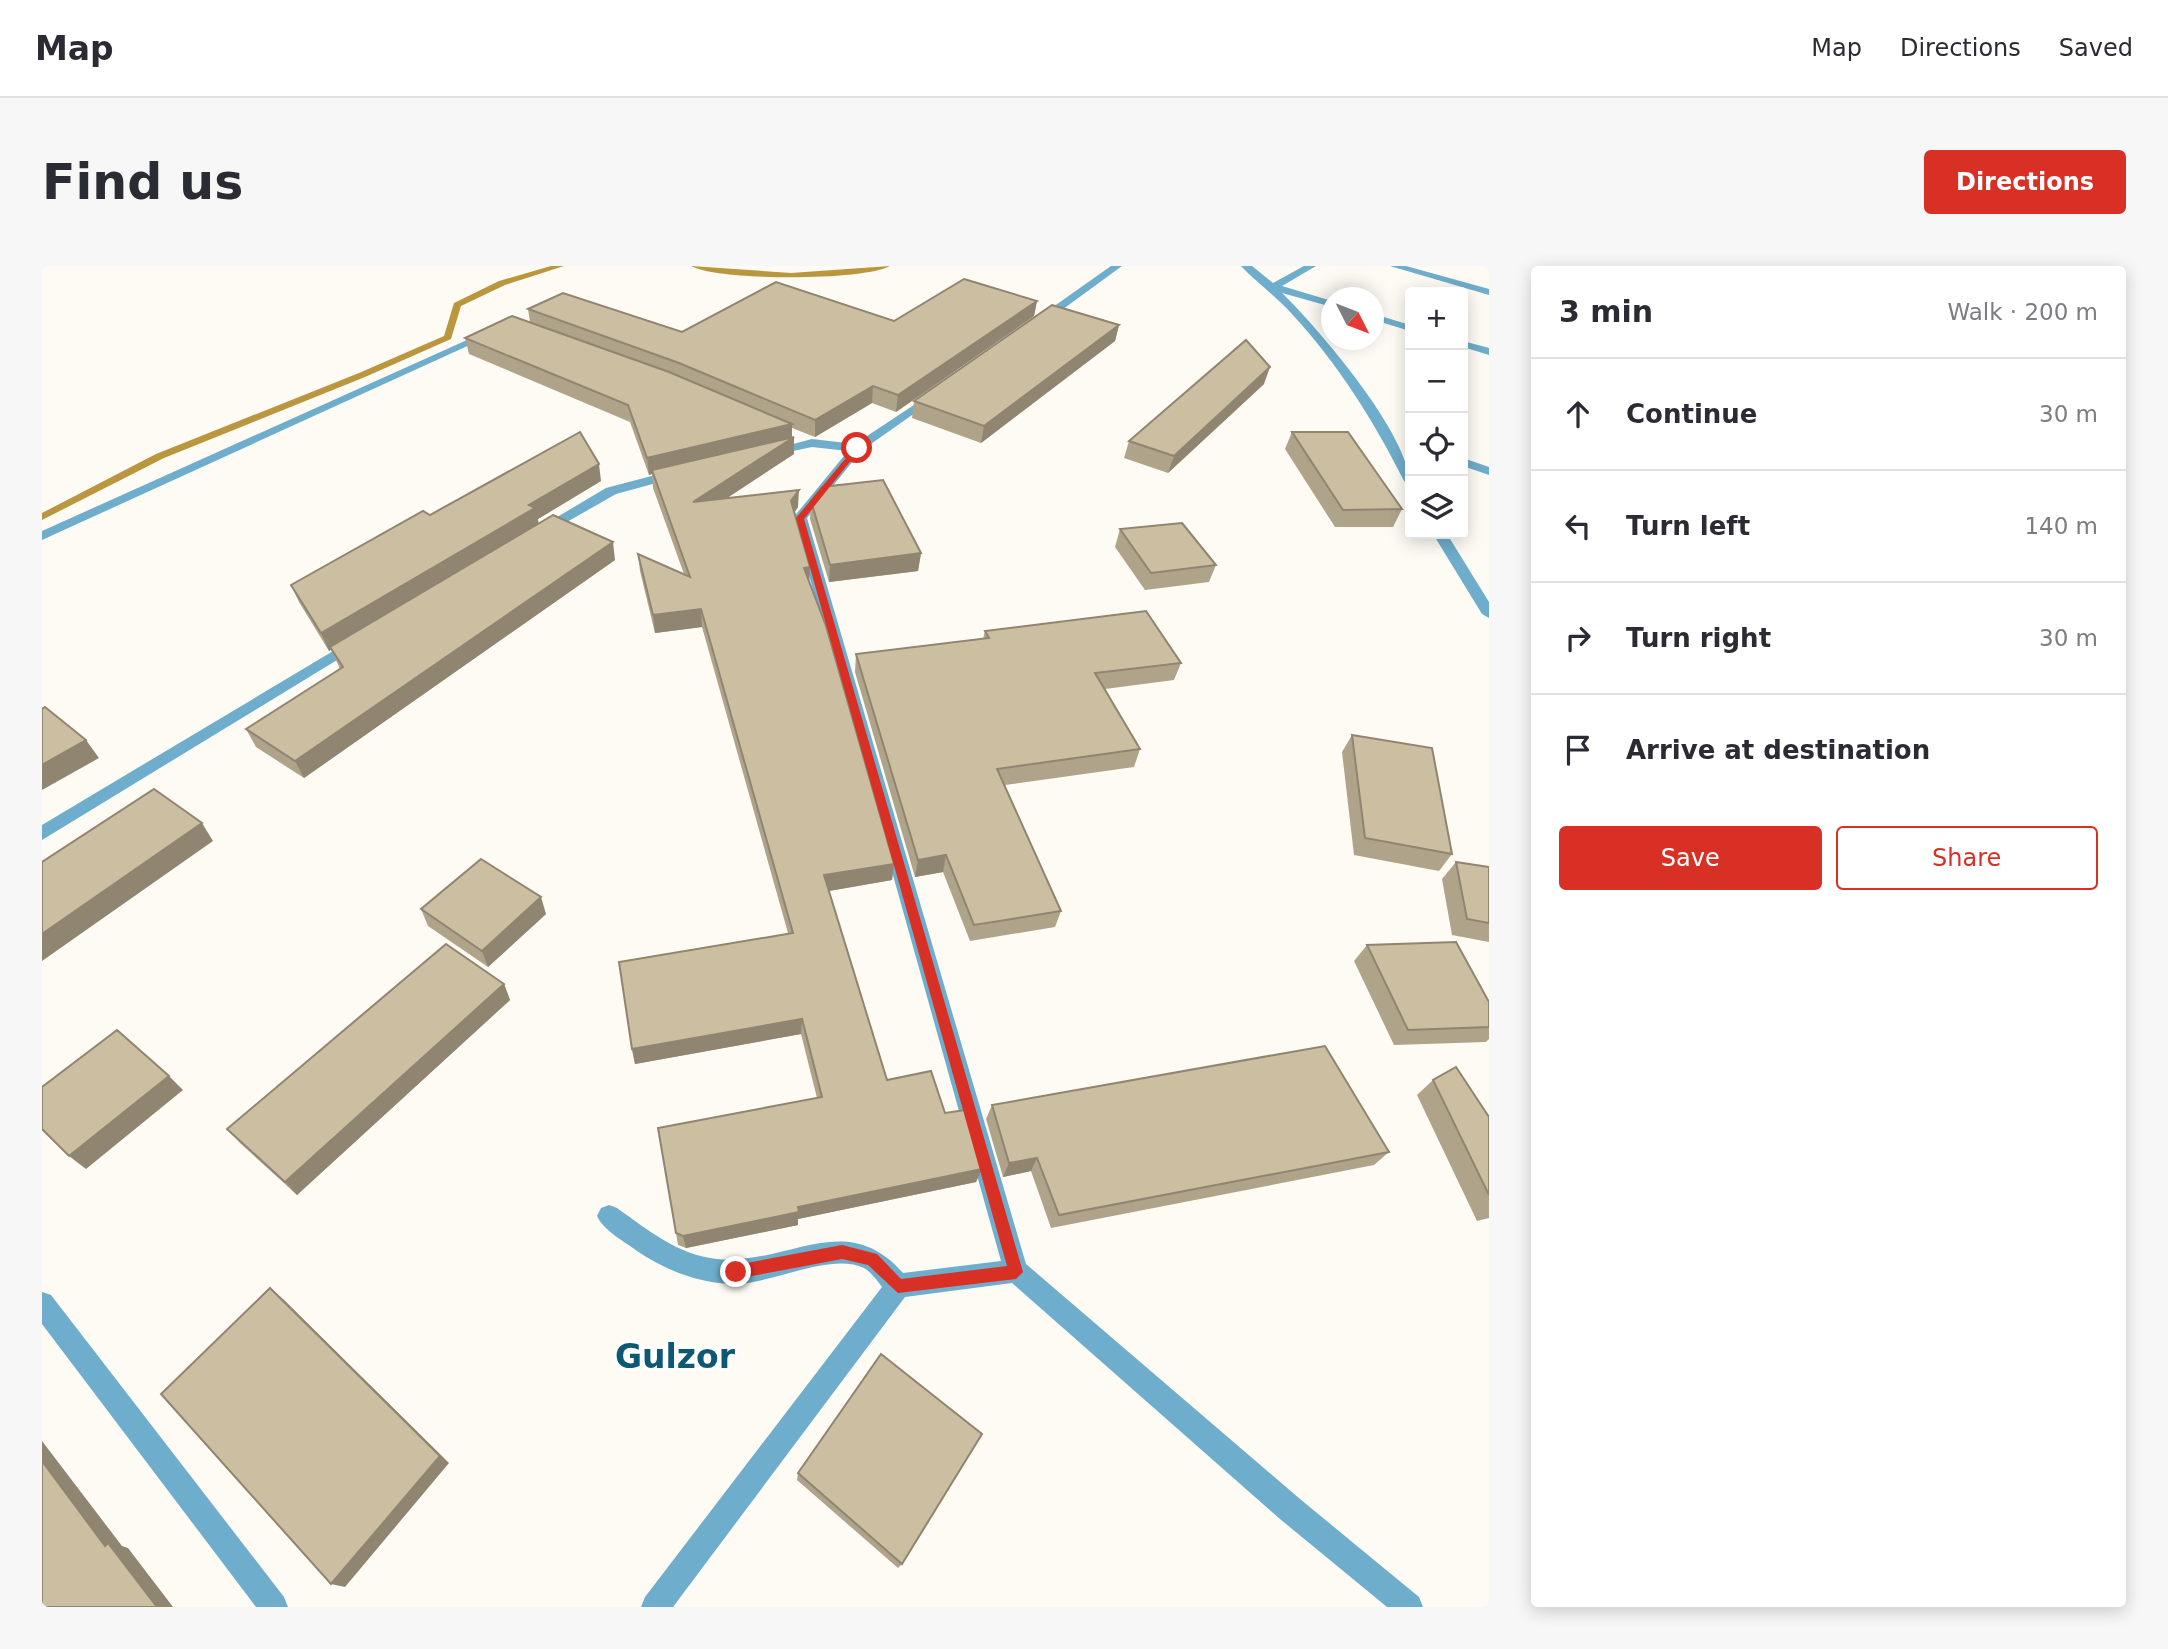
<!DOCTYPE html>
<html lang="en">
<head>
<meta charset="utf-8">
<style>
  :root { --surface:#fff; --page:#f7f7f7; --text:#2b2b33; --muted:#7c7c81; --line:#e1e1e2; --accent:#d93025 }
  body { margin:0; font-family:"DejaVu Sans",sans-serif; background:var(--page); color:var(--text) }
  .controls { position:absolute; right:21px; top:21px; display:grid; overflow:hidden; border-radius:7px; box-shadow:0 4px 18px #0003 }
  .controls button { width:63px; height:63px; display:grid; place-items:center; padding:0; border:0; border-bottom:2px solid var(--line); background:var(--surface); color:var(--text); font:35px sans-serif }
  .compass { position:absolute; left:1279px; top:21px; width:63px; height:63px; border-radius:50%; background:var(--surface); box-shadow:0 4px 18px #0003; rotate:132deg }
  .stop { position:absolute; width:21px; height:21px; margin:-16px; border:5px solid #d93025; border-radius:50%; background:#fff }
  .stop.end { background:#d93025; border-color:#fff; box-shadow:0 2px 7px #0008 }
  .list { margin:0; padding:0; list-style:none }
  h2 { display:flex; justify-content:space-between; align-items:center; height:91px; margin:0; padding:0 28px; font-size:30px }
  h2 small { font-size:23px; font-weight:400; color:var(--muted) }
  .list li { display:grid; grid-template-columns:46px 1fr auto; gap:21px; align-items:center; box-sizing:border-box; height:112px; padding:0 28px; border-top:2px solid var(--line) }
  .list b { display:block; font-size:26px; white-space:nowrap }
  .list em { font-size:23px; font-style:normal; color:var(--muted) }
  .actions { display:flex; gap:14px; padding:21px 28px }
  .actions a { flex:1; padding:16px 0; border:2px solid var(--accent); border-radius:7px; text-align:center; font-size:24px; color:var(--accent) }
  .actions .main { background:var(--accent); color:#fff }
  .icon { flex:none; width:38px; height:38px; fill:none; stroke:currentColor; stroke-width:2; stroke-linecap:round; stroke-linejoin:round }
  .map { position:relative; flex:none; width:1447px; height:1341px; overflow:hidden; border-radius:7px }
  header { display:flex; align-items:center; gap:42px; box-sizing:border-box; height:98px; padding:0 35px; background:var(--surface); border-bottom:2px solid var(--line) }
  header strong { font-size:33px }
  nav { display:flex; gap:38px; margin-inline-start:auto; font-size:24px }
  .intro { display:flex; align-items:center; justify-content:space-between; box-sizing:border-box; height:168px; padding:0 42px }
  h1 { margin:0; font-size:49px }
  .button { padding:18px 32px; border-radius:7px; background:var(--accent); color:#fff; font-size:24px; font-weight:700 }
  main { display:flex; gap:42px; padding:0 42px }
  aside { flex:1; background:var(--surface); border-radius:7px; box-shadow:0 4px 18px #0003 }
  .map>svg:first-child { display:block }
</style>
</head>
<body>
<header>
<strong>Map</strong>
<nav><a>Map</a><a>Directions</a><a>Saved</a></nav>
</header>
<div class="intro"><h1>Find us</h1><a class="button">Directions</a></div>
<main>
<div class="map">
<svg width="1447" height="1341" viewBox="0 0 1447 1341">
  <rect width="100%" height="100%" fill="#fdfbf4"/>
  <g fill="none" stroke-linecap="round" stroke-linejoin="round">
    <g fill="#ba963f" fill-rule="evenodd">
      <polygon points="509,0 522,0 463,19 419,40 409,73 323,111 122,192 0,254 0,247 114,188 317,107 402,70 412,37 457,15"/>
      <path d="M649,0L749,7L848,0C821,15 676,15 649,0Z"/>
    </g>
    <g fill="#6eadcb" fill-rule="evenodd">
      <polygon points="1069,0 1080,0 1002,57 994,57 994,53"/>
      <path d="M1199,0H1210L1231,17L1262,0H1274L1240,20L1290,35V41L1240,27C1277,63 1368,169 1368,219L1362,215C1332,155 1296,98 1250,48C1235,31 1215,17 1199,0Z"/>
      <polygon points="1348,0 1364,0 1447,23 1447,29"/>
      <polygon points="1332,48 1368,59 1368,65 1332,54"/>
      <polygon points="445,65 454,67 0,274 0,265"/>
      <polygon points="1421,75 1447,82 1447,89 1421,81"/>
      <path d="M893,125L897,126V130L819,185L765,252L984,998L1258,1233L1377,1331L1381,1341H1345L1238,1253L970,1017L863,1031L631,1341H599L603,1331L840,1021C835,1014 829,1006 822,1002C788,986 728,1019 690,1018C656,1017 623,1004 595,985C582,975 562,965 555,950L559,942L567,939L575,942C606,964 636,989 675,993C745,1000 804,941 861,1007L959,995L751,252L806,185L770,181L727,190L721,186L770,173L813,178Z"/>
      <polygon points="1421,192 1447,201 1447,209 1421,200"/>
      <polygon points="636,203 642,207 640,210 574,228 502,269 490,266 564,222"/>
      <polygon points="1391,268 1405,268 1447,336 1447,352 1440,348"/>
      <polygon points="313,372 321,377 318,380 0,574 0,559"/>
      <polygon points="0,1026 9,1029 242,1331 246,1341 214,1341 0,1058"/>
    </g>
  </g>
  <g fill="#afa38a">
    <polygon points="995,35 992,50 854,146 830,137 773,171 750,162 750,172 752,171 752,188 684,232 756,241 752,247 768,301 767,315 852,598 850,614 787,625 845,814 903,847 940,903 934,916 756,953 756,959 644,982 636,979 616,862 775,832 759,768 593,798 590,783 746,667 660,361 613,367 598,305 596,288 642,308 611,222 610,208 607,209 588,156 427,88 423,72 488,56 486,43 640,66 852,55"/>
    <polygon points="1077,59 1073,75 939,177 870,152 872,135"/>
    <polygon points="1222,118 1126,207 1082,192 1087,175"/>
    <polygon points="1250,166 1360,243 1351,261 1293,261 1243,183"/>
    <polygon points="559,215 496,253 496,258 573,294 262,512 214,481 204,463 298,403 289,383 287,385 257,336 249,319 388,249"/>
    <polygon points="769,235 879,287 876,305 787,316 768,253"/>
    <polygon points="1078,263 1174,299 1167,316 1103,324 1073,281"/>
    <polygon points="943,365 1139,397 1132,414 1063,423 1098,483 1092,501 963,519 1019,645 1013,661 928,675 901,606 873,611 813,406 814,388 941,373"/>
    <polygon points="1310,469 1410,588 1397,605 1312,589 1300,486"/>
    <polygon points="1414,596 1447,601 1447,676 1410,669 1400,613"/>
    <polygon points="379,643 504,648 446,701 386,660"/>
    <polygon points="1325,679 1447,736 1447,773 1444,776 1352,779 1312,695"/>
    <polygon points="462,718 468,734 255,929 198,877 185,863"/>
    <polygon points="1391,814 1447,851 1447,952 1435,955 1375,829"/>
    <polygon points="950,839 1347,886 1332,899 1009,962 989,905 961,911 944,853"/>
    <polygon points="756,1207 860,1298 856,1302 755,1214"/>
  </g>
  <g fill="#8f8570">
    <polygon points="995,35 992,50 854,146 856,129"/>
    <polygon points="1077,59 1073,75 939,177 942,160"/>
    <polygon points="1228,101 1222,118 1126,207 1132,190"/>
    <polygon points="831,120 830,137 773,171 773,154"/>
    <polygon points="750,158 750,172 752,171 752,188 652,254 610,204 610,208 607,209 605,192"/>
    <polygon points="557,198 559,215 496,253 497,259 287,385 279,367 487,239"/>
    <polygon points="757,224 756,241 748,253 749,235"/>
    <polygon points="571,276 573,294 262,512 253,495"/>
    <polygon points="879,287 876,305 787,316 788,299"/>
    <polygon points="768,301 767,319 762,302"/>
    <polygon points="659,343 660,361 613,367 611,349"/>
    <polygon points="44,474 57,492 0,524 0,499"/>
    <polygon points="160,557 171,575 0,695 0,668"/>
    <polygon points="904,589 901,606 873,611 876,594"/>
    <polygon points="852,598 850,614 781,626 782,609"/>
    <polygon points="499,631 504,648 446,701 440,685"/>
    <polygon points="462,718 468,734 255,929 243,916"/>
    <polygon points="760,753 759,768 593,798 590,783"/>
    <polygon points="127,810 141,824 44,903 27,890"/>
    <polygon points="995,892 989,905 961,911 967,897"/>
    <polygon points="940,903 934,916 756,953 756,959 644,982 641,970 756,941"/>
    <polygon points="228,1022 241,1033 407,1197 303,1321 289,1318"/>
    <polygon points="0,1175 80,1280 86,1282 131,1341 115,1341 63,1280 0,1195"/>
  </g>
  <g fill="#ccbea0" stroke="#8f8570" stroke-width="2">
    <polygon points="922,13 995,35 856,129 831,120 773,154 637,97 486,43 521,27 640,66 734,16 852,55"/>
    <polygon points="1010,39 1077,59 942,160 872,135"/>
    <polygon points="470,50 627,106 750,158 605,192 586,139 423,72"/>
    <polygon points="1204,74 1228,101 1132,190 1087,175"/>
    <polygon points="538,166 557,198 487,239 493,242 279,367 249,319 381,245 388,249"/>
    <polygon points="1250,166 1306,166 1360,243 1301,244"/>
    <polygon points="752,171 651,236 757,224 749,235 768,301 762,302 784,360 852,598 782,609 845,814 889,805 903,847 923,844 940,903 756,941 757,946 641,970 634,967 616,862 780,831 760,753 590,783 577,696 751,667 659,343 611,349 596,288 648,311 610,204"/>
    <polygon points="841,214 879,287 788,299 769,235 780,221"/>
    <polygon points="511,249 571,276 253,495 204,463 301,401 288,381"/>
    <polygon points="1140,257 1174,299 1109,307 1078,263"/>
    <polygon points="1104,345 1139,397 1053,407 1098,483 955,503 1019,645 932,659 904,589 876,594 814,388 947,372 943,365"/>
    <polygon points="3,441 44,474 0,499 0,443"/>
    <polygon points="1310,469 1390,482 1410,588 1323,572"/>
    <polygon points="112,523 160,557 0,668 0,596"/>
    <polygon points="439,593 499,631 440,685 379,643"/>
    <polygon points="1414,596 1447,601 1447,657 1425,653"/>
    <polygon points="1414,676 1447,736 1447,761 1366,764 1325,679"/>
    <polygon points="404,678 462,718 243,916 185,863"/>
    <polygon points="75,764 127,810 27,890 0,863 0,821"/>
    <polygon points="1283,780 1347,886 1017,949 995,892 967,897 950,839"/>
    <polygon points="1414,801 1447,851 1447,929 1391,814"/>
    <polygon points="228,1022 398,1190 289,1318 119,1128"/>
    <polygon points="839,1088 940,1168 860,1298 756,1207"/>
    <polygon points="0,1195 63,1280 66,1277 115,1341 0,1341"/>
  </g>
  <polygon fill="#d93025" points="813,181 819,182 762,253 981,1006 974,1013 856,1027 826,999 800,993 694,1013 687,1006 694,999 800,979 835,988 859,1013 965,1000 754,252"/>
  <g text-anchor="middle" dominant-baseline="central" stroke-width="6" stroke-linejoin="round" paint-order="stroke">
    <g font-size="33" font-weight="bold" fill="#0f5873" stroke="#fff">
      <text x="633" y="1090">Gulzor</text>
    </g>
  </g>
</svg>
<div class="controls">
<button>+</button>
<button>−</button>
<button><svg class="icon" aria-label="locate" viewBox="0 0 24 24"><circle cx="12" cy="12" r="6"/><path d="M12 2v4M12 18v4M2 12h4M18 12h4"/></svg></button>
<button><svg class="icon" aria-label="layers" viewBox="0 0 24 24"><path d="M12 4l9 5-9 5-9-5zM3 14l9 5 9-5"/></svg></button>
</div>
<svg class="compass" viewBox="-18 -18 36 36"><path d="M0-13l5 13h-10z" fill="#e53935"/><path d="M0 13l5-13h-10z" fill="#7c7c81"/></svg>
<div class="stop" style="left:815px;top:182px"></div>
<div class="stop end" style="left:694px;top:1006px"></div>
</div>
<aside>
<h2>3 min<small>Walk · 200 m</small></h2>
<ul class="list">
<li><svg class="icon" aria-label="ahead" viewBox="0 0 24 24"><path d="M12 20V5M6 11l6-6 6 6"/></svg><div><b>Continue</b></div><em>30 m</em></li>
<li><svg class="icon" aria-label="left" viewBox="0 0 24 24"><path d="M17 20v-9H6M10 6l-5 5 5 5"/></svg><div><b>Turn left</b></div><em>140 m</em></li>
<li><svg class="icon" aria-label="right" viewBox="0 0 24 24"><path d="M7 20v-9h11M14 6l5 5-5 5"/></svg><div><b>Turn right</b></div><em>30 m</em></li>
<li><svg class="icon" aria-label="arrive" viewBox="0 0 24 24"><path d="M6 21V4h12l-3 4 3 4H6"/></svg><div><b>Arrive at destination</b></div></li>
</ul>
<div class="actions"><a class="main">Save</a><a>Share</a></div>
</aside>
</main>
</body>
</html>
